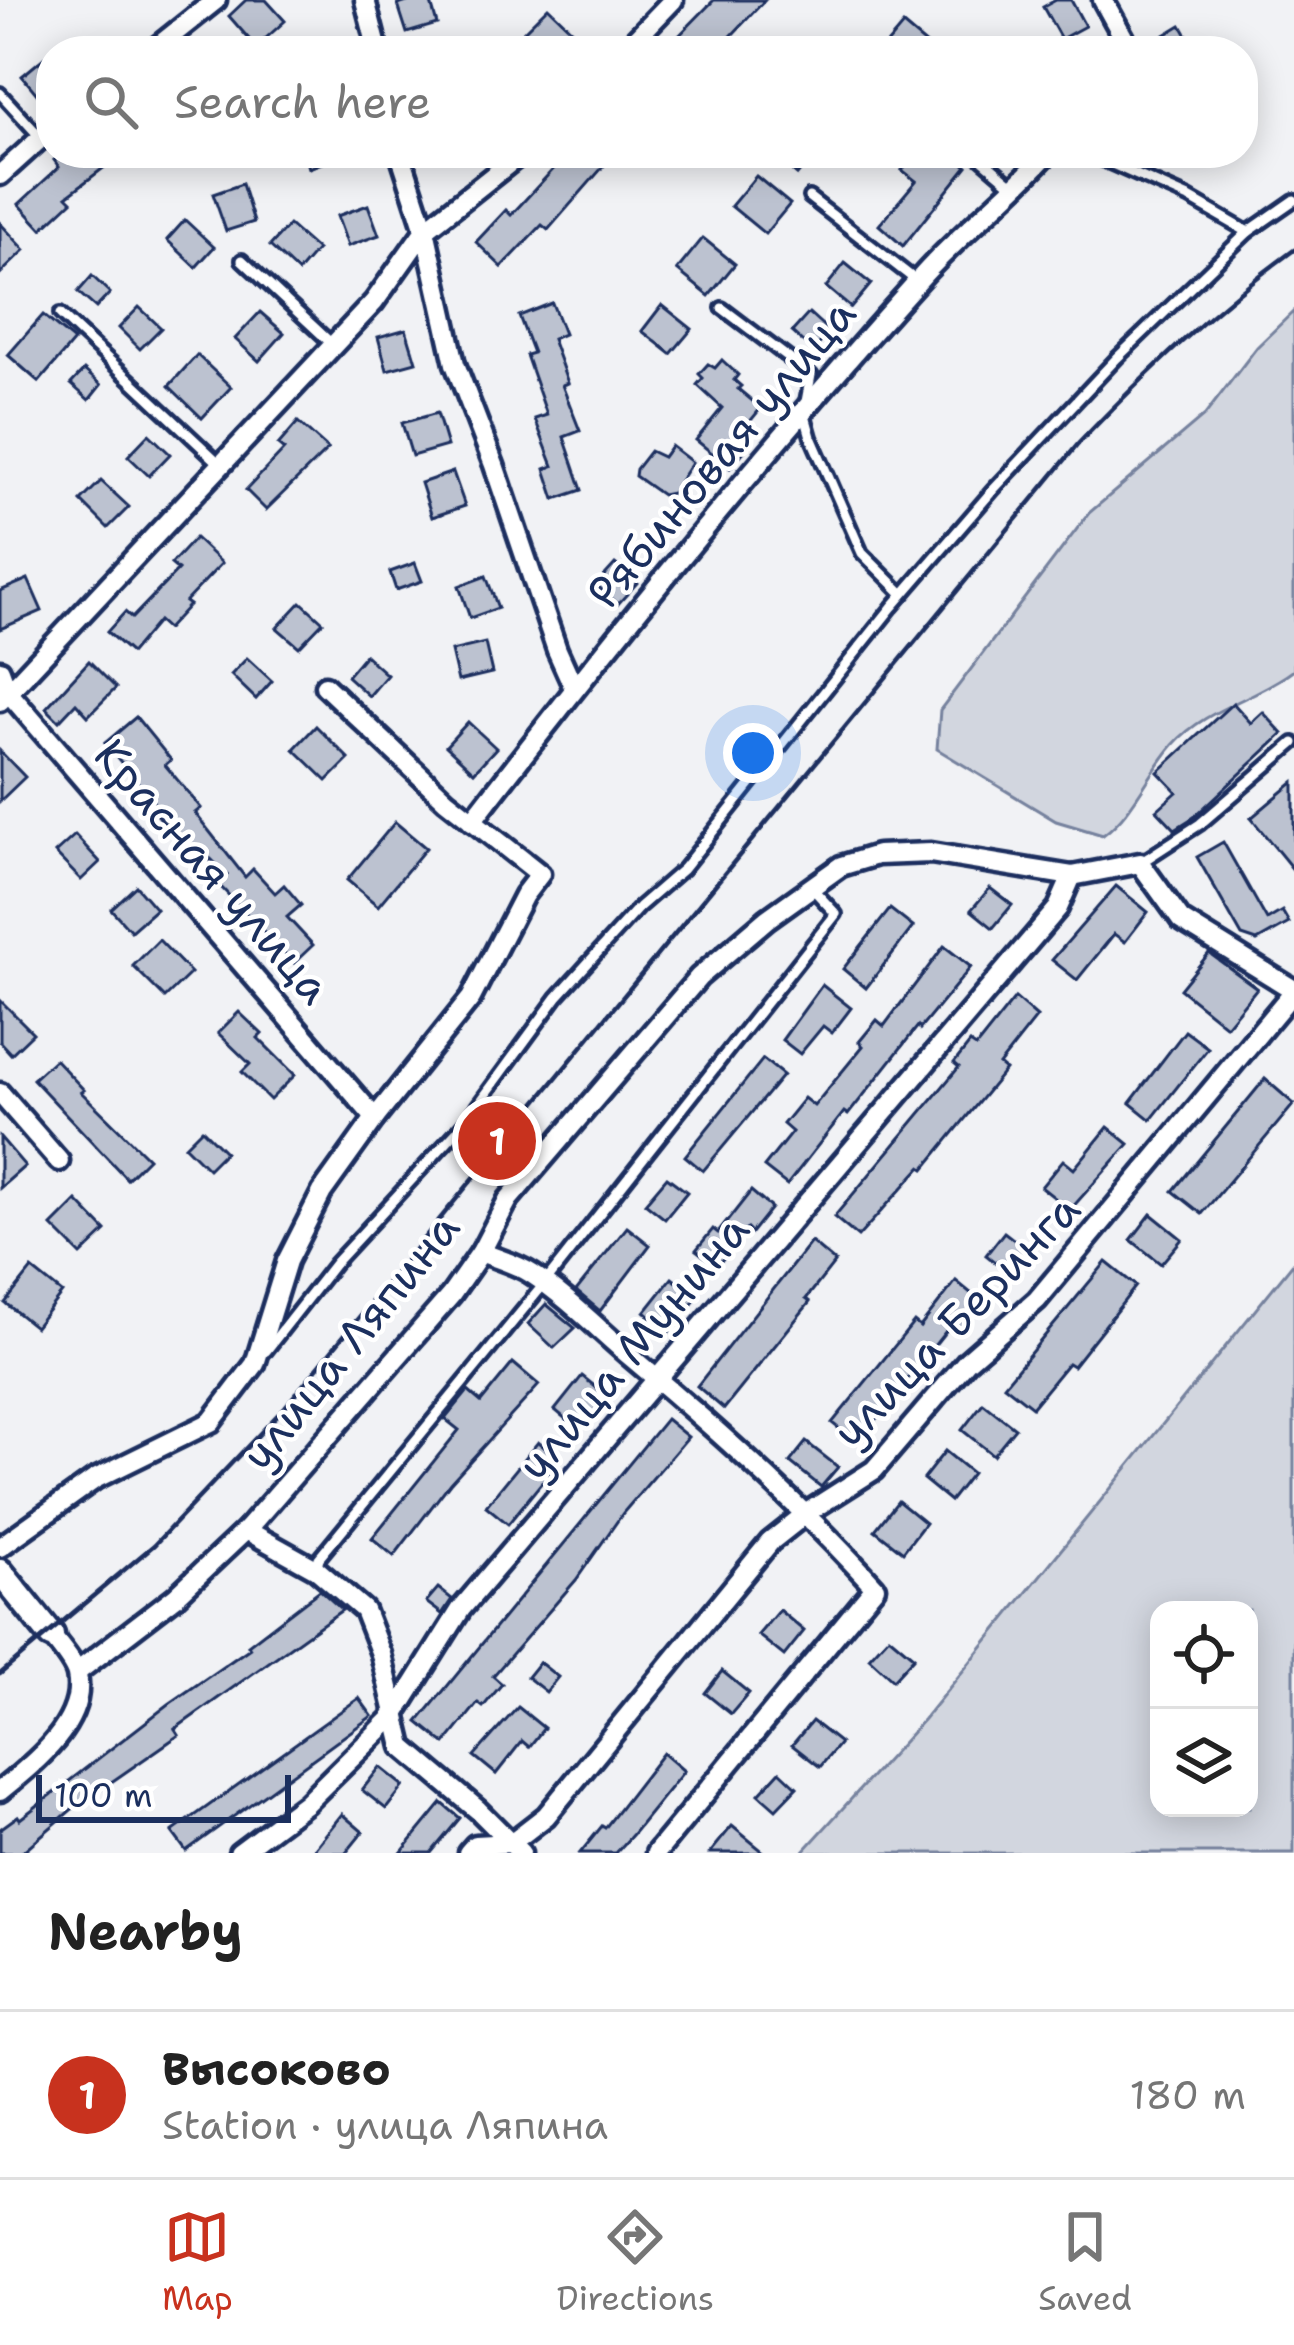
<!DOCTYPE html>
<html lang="en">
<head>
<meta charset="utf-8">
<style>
  :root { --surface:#fff; --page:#f2f2f2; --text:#222; --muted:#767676; --line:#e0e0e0; --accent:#c8321e }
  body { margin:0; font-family:"Shantell Sans",sans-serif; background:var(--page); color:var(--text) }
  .controls { position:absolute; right:36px; bottom:36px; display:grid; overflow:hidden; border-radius:24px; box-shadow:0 6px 30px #0003 }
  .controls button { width:108px; height:108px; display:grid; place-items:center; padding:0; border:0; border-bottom:3px solid var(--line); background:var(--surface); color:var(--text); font:60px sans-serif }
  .scale { position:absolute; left:36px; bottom:30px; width:255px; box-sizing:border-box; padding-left:12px; border:6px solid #1b2f5e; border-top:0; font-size:33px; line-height:42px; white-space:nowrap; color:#1b2f5e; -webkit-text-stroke:9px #fff; paint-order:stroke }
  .you { position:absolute; left:753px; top:753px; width:42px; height:42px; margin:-30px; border:9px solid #fff; border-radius:50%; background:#1a73e8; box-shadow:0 0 0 18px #1a73e833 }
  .badge { display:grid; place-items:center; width:78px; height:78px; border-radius:50%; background:var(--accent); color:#fff; font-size:39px; font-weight:700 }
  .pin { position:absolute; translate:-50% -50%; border:6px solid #fff; box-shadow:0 3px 12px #0006 }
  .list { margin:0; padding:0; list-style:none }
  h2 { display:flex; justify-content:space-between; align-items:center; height:156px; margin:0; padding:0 48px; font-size:51px }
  h2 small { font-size:39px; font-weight:400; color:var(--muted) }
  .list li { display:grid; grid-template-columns:78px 1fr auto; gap:36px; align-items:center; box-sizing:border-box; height:168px; padding:0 48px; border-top:3px solid var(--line) }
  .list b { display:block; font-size:45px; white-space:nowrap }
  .list p { margin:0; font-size:39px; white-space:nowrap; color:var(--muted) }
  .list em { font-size:39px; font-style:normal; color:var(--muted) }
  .icon { flex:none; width:66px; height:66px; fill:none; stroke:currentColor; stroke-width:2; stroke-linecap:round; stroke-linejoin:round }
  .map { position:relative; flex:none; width:1294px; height:1853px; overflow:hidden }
  .search { position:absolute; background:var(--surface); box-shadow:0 6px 30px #0003; left:36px; right:36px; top:36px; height:132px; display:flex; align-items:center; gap:30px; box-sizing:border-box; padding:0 42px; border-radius:48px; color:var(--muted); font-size:45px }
  .sheet { height:324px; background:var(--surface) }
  nav { display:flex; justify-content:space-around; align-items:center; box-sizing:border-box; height:168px; border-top:3px solid var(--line); background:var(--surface); font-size:33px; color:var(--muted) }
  nav a { display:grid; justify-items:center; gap:6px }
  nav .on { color:var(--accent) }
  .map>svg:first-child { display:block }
</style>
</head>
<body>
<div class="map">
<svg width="1294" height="1853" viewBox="0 0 1294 1853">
  <rect width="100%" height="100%" fill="#f1f2f5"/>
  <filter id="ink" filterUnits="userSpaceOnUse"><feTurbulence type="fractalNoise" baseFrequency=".00833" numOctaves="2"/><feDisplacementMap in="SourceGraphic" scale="24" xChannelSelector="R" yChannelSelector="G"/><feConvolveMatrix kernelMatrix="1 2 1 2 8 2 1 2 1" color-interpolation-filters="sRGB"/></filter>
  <g filter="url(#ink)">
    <g fill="#d2d6df" stroke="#76829e" stroke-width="3" fill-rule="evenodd">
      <path d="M1294,311V670C1256,699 1206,708 1173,745C1148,774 1134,812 1103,835L1056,821L937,749L940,710L1089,513L1205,415L1257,347Z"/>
      <path d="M1294,1262V1853H802L924,1719ZM1159,1610H1249V1808H1159Z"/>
    </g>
    <g fill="#bcc2d0" stroke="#1b2f5e" stroke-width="3">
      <polygon points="246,0 266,0 285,21 256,47 229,16"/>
      <polygon points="413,0 430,0 437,24 407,33 398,5"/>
      <polygon points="714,0 765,0 717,51 664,51"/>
      <polygon points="1056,0 1071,0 1085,26 1061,39 1043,7"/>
      <polygon points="548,7 576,34 560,51 519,51 532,38 524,31"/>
      <polygon points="903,25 934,51 881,51"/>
      <polygon points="1181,25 1193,46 1173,51 1163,36"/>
      <polygon points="51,52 51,91 41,99 22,76"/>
      <polygon points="64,153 123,153 67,196 72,201 42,229 19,204 59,167 54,160"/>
      <polygon points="304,153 345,153 345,154 309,168"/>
      <polygon points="551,153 601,153 609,160 548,230 542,225 502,267 476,242 506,210 511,215 560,162"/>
      <polygon points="771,153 815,153 797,175"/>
      <polygon points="916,153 951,153 967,166 903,246 879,225 916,181 902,170"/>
      <polygon points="756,176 790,204 765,234 731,206"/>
      <polygon points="242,184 254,222 226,231 213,194"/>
      <polygon points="368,205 379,235 348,246 337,216"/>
      <polygon points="185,220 214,247 196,267 167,240"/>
      <polygon points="0,223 25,250 0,274"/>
      <polygon points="289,225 317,250 298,272 270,246"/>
      <polygon points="703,238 735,264 709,296 677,270"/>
      <polygon points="845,263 871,284 851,308 826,287"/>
      <polygon points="92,276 110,293 96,308 78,292"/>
      <polygon points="552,303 564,334 552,339 568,383 562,385 580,431 564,437 582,490 555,499 545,469 553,466 535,419 547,415 526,355 533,353 519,316"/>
      <polygon points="662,305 692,329 671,354 642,331"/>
      <polygon points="139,307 161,328 140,349 119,328"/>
      <polygon points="260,312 284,333 259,361 235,339"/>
      <polygon points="809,313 830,332 813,351 792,332"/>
      <polygon points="43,315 74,341 39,382 8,355"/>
      <polygon points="406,329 416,362 387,370 378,337"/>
      <polygon points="197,355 231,387 202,418 169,386"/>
      <polygon points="722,360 738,375 734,380 741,386 738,389 761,408 735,440 746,449 730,468 696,440 722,408 697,385 703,378 699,374 708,364 715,368"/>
      <polygon points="84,370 101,385 89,400 71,384"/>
      <polygon points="437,413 447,446 412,456 402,423"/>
      <polygon points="298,422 328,449 266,510 246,490 284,450 278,445"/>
      <polygon points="149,434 170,454 149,476 128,456"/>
      <polygon points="671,446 692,462 672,493 662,495 635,476 636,469 650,451 663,457"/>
      <polygon points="453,472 465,506 432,517 421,483"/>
      <polygon points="101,481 129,507 108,528 81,501"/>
      <polygon points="195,538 222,563 185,602 189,605 167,629 158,621 131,653 107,632 125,612 132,618 178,570 171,564"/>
      <polygon points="415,563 422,581 396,590 390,572"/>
      <polygon points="615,564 637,583 618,604 596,585"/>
      <polygon points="486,576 498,608 470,618 459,586"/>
      <polygon points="28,579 42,611 0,629 0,591"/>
      <polygon points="301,602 323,622 299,647 277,628"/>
      <polygon points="485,643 492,673 458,681 451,651"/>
      <polygon points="365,655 387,675 369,696 347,676"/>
      <polygon points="247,658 272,681 256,699 231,675"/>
      <polygon points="89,661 116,688 88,716 76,703 59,721 46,708"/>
      <polygon points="1233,703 1251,723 1263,712 1283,734 1194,817 1175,829 1157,810 1177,792 1158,772"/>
      <polygon points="136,717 171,760 165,765 201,808 195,813 245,877 253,869 275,893 284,885 301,905 287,917 313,945 294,963 218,884 227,875 211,859 202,867 149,805 153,801 105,743"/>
      <polygon points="468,722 496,748 474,772 446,746"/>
      <polygon points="316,726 349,759 327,781 294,749"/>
      <polygon points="0,751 25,777 0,801"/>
      <polygon points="1294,782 1294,871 1251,818"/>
      <polygon points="395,822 426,848 378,906 347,880"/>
      <polygon points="75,835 100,862 81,880 55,853"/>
      <polygon points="1223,842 1267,920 1282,911 1289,923 1257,941 1242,936 1197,857"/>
      <polygon points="136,886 156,909 131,931 111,909"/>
      <polygon points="1116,886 1148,912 1125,942 1114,934 1077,980 1052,960"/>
      <polygon points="990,888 1012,905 993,928 971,910"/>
      <polygon points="890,909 913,927 866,988 843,969"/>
      <polygon points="159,940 191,973 165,998 133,966"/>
      <polygon points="944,946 971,967 920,1029 918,1026 848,1115 844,1112 787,1185 764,1167 792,1132 783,1124 804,1098 814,1106 863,1046 859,1042 877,1020 884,1026"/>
      <polygon points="1209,953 1257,988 1226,1026 1180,989"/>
      <polygon points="822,985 851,1008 832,1033 823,1026 800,1054 782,1040"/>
      <polygon points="1015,998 1037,1017 999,1065 1005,1070 924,1169 921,1167 858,1237 834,1217 959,1067 954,1063 970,1043 976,1047"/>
      <polygon points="0,1000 33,1033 11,1054 0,1042"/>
      <polygon points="239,1012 262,1034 258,1038 295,1075 270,1100 242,1072 250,1064 218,1033"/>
      <polygon points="1185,1031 1208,1048 1151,1120 1130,1103"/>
      <polygon points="55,1059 84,1090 81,1092 148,1158 127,1179 33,1079"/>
      <polygon points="763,1059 783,1075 703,1171 685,1156"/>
      <polygon points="1265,1079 1294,1104 1202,1214 1173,1191"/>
      <polygon points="1108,1127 1129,1144 1070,1210 1041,1187 1063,1160 1074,1169"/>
      <polygon points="202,1129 225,1152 208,1169 185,1146"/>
      <polygon points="0,1137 25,1166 0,1188"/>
      <polygon points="667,1177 687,1192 665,1219 645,1203"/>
      <polygon points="751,1191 771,1208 751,1233 747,1229 717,1266 696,1250 713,1229 718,1233"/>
      <polygon points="77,1201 106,1231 81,1255 52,1226"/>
      <polygon points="1151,1214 1182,1239 1161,1264 1131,1240"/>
      <polygon points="627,1227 650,1245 600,1311 576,1291"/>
      <polygon points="1004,1232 1030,1252 1011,1275 986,1255"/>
      <polygon points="811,1242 835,1262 806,1299 810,1302 724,1409 697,1386"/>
      <polygon points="1106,1262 1136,1286 1073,1366 1068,1363 1032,1407 1004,1385"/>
      <polygon points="32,1269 62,1293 35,1327 5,1303"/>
      <polygon points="672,1278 697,1298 669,1332 645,1312"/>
      <polygon points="956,1281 983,1303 962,1329 953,1322 857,1443 832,1423 914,1322 920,1327"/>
      <polygon points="546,1304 575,1328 554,1348 528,1324"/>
      <polygon points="513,1363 539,1385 450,1483 394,1556 372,1538 459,1430 445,1419 468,1391 481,1402"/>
      <polygon points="582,1376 608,1397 580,1431 555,1410"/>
      <polygon points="983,1403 1015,1428 993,1455 962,1430"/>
      <polygon points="666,1419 688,1437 623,1513 576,1580 493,1676 502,1684 483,1707 478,1703 445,1744 418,1722"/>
      <polygon points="538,1442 560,1460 508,1524 486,1506"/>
      <polygon points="806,1442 838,1467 821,1487 790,1462"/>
      <polygon points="945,1451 972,1473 950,1501 923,1479"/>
      <polygon points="898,1501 925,1523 903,1552 875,1530"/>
      <polygon points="438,1588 452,1599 442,1614 426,1602"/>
      <polygon points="320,1590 342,1610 175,1729 179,1735 71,1810 21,1853 0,1853 0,1829 18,1816 20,1819 169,1704 250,1648 248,1645"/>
      <polygon points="779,1610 804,1631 784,1656 758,1635"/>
      <polygon points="889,1636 914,1657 893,1680 869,1658"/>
      <polygon points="539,1662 558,1677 546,1692 527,1677"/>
      <polygon points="722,1671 749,1693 731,1714 705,1693"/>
      <polygon points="359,1698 372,1716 186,1851 172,1832"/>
      <polygon points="518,1707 544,1728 529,1747 522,1741 496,1774 474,1756"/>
      <polygon points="812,1721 840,1743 820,1767 792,1745"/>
      <polygon points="663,1753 684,1771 633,1834 616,1853 580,1853 602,1826 605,1828"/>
      <polygon points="380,1767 404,1786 386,1809 362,1790"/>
      <polygon points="780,1771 797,1787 776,1809 759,1794"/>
      <polygon points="442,1803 460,1818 431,1853 401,1853"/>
      <polygon points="342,1814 363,1832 346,1853 311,1853"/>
      <polygon points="732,1826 765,1853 710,1853"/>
    </g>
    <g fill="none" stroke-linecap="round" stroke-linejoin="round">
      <g stroke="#1b2f5e" stroke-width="18">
        <g id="service">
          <polyline points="0,93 41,138"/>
          <polyline points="975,153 1016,188"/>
          <polyline points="809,197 918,282"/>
          <polyline points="1248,232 1294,200"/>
          <polyline points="242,260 332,344"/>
          <polyline points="722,308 811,375 804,412 811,437 862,553 903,594"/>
          <polyline points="60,314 219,463"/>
          <polyline points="1140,863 1200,824 1294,743"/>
          <polyline points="266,1351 335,1263 467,1120 557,997 639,907 683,869 892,607 993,490 1117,358 1248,232 1189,198 1087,153"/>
          <polyline points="316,1569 319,1558 544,1284 836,914 811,887"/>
        </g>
      </g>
      <g stroke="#1b2f5e" stroke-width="27">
        <g id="minor">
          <polyline points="365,0 378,51"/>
          <polyline points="1103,0 1126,42 1124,51"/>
          <polyline points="152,51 216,0"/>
          <polyline points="624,51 673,0"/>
          <polyline points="400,153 425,230 455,364 494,465 557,650 574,688"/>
          <polyline points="0,175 51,129"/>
          <polyline points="0,670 8,692 375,1118"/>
          <polyline points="0,701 374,302 425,230 522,153"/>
          <path d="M472,821C616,634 766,449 924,274C963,231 1009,196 1048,153"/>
          <polyline points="0,1093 59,1161"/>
          <path d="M481,1252C497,1259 517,1264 532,1274C567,1297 599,1330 632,1358C718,1430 800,1504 875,1587L656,1853"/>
          <polyline points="246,1530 316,1569 364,1610 381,1654 403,1747 478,1810 521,1853"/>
          <polyline points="0,1547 95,1479 211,1422 255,1364 287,1261 322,1192 375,1118 471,998 524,895 540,874 446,800 325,686"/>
          <polyline points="77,1672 175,1597 246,1530 451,1295 481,1252 508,1200 699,977 767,919 841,866 877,855 931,853 1072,876 1140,863 1181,920 1294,990"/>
          <path d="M0,1791C32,1765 87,1723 77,1675C74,1662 59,1646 51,1635"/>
          <polyline points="511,1843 546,1816 770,1542 808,1512 874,1470 967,1361 1037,1300 1294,991"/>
          <polyline points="239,1853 306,1803 394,1716 461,1609 1058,908 1072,876"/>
          <polyline points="468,1853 475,1845 511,1843"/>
        </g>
      </g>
      <g stroke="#1b2f5e" stroke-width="33">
        <polyline id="tertiary" points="0,1572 51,1635"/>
      </g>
      <use href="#service" stroke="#fff" stroke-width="9"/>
      <use href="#minor" stroke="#fff" stroke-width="18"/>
      <use href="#tertiary" stroke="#fff" stroke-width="24"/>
      <path stroke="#1b2f5e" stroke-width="4.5" d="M0,1674L154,1545L285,1407L1079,443C1147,372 1215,307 1294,250"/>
    </g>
  </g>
  <g text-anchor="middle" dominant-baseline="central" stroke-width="9" stroke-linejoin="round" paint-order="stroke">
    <g font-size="45" fill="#1b2f5e" stroke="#fff">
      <text transform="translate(721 453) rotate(-50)">Рябиновая улица</text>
      <text transform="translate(213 871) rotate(49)">Красная улица</text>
      <text transform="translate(956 1320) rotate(-46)">улица Беринга</text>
      <text transform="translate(350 1341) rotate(-51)">улица Ляпина</text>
      <text transform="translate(633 1347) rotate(-50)">улица Мунина</text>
    </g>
  </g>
</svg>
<div class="controls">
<button><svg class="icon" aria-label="locate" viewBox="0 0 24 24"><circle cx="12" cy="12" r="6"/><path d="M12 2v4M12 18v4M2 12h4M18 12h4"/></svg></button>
<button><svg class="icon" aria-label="layers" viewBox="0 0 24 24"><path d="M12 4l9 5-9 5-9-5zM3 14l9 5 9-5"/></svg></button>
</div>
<div class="scale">100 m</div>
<div class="you"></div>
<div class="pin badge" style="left:497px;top:1141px">1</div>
<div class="search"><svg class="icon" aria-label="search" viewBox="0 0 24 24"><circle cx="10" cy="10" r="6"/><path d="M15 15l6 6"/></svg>Search here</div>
</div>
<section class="sheet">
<h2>Nearby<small></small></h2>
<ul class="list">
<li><span class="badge">1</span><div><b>Высоково</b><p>Station · улица Ляпина</p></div><em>180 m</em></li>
</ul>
</section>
<nav>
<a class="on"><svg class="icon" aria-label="map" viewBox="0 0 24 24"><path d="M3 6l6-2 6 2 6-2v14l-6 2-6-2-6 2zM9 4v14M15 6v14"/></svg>Map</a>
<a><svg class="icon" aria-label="directions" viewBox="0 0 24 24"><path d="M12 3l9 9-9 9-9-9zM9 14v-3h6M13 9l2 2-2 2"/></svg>Directions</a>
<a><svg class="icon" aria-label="saved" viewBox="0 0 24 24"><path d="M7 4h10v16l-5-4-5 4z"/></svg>Saved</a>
</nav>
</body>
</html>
